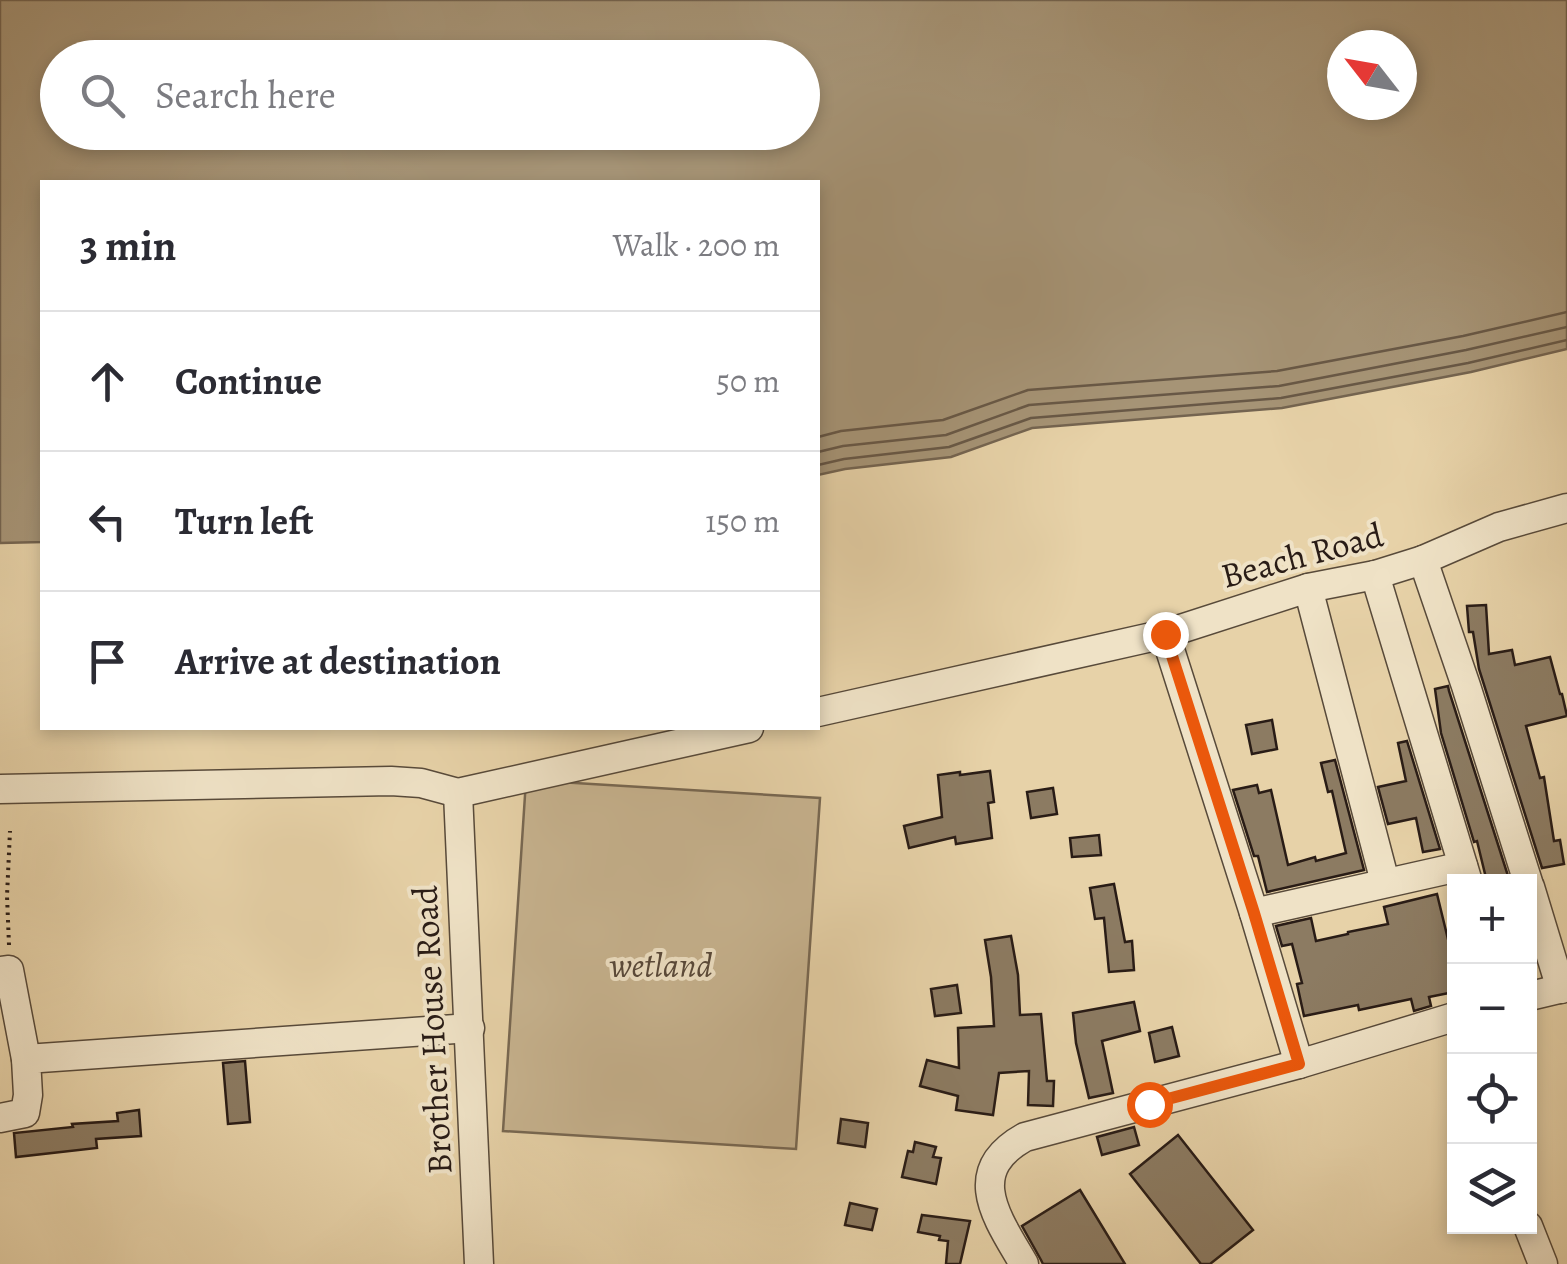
<!DOCTYPE html>
<html lang="en">
<head>
<meta charset="utf-8">
<style>
  :root { --surface:#fff; --page:#f7f7f7; --text:#2b2b33; --muted:#7c7c81; --line:#e1e1e2 }
  body { margin:0; font-family:Alegreya,serif; background:var(--page); color:var(--text) }
  .controls { position:absolute; right:30px; bottom:30px; display:grid; overflow:hidden; border-radius:0px; box-shadow:0 5px 15px #0003 }
  .controls button { width:90px; height:90px; display:grid; place-items:center; padding:0; border:0; border-bottom:2px solid var(--line); background:var(--surface); color:var(--text); font:50px sans-serif }
  .compass { position:absolute; left:1327px; top:30px; width:90px; height:90px; border-radius:50%; background:var(--surface); box-shadow:0 5px 15px #0003; rotate:301deg }
  .stop { position:absolute; width:30px; height:30px; margin:-22px; border:8px solid #ea580c; border-radius:50%; background:#fff }
  .stop.end { background:#ea580c; border-color:#fff; box-shadow:0 2px 10px #0008 }
  .list { margin:0; padding:0; list-style:none }
  h2 { display:flex; justify-content:space-between; align-items:center; height:130px; margin:0; padding:0 40px; font-size:42px }
  h2 small { font-size:32px; font-weight:400; color:var(--muted) }
  .list li { display:grid; grid-template-columns:65px 1fr auto; gap:30px; align-items:center; box-sizing:border-box; height:140px; padding:0 40px; border-top:2px solid var(--line) }
  .list b { display:block; font-size:38px; white-space:nowrap }
  .list em { font-size:32px; font-style:normal; color:var(--muted) }
  .icon { flex:none; width:55px; height:55px; fill:none; stroke:currentColor; stroke-width:2; stroke-linecap:round; stroke-linejoin:round }
  .map { position:relative; flex:none; width:1567px; height:1264px; overflow:hidden }
  .search { position:absolute; background:var(--surface); box-shadow:0 5px 15px #0003; left:40px; top:40px; width:780px; height:110px; display:flex; align-items:center; gap:25px; box-sizing:border-box; padding:0 35px; border-radius:55px; color:var(--muted); font-size:38px }
  .panel { position:absolute; background:var(--surface); box-shadow:0 5px 15px #0003; left:40px; top:180px; width:780px; height:550px; border-radius:0px }
  .map>svg:first-child { display:block }
</style>
</head>
<body>
<div class="map">
<svg width="1567" height="1264" viewBox="0 0 1567 1264">
  <rect width="100%" height="100%" fill="#e7d2a8"/>
  <filter id="stains"><feTurbulence type="fractalNoise" baseFrequency=".002" numOctaves="4"/><feColorMatrix values="0 0 0 0 .2 0 0 0 0 .09 0 0 0 0 .02 0 0 0 .5 -.17"/></filter>
  <radialGradient id="worn" r=".72"><stop offset=".6" stop-color="#630" stop-opacity="0"/><stop offset="1" stop-color="#630" stop-opacity=".3"/></radialGradient>
  <polygon fill="#c7b38f" stroke="#786852" stroke-width="2.5" points="526,780 820,798 796,1149 503,1131"/>
  <path fill="#a69476" stroke="#746450" stroke-width="2.5" fill-rule="evenodd" d="M0,0H1567V349L1471,372L1282,408L1032,428L951,457L845,469L818,475V182H42V542L0,543ZM1342,45H1402V105H1342ZM58,58H802V132H58Z"/>
  <g fill="none" stroke-linecap="round" stroke-linejoin="round">
    <g stroke="#685846" stroke-width="2.5">
      <polyline points="818,437 841,431 943,420 1028,390 1277,371 1463,336 1567,312"/>
      <polyline points="818,452 843,446 946,435 1029,405 1279,386 1466,350 1567,327"/>
      <polyline points="818,465 844,459 949,447 1031,418 1281,398 1468,363 1567,340"/>
    </g>
  </g>
  <g fill="#8c7b62" stroke="#291c16" stroke-width="2.5">
    <polygon points="1486,605 1489,654 1512,650 1515,665 1550,657 1560,694 1562,694 1567,716 1526,726 1540,778 1544,777 1554,841 1560,840 1564,864 1542,868 1479,669 1473,632 1469,632 1467,606"/>
    <polygon points="1448,686 1449,691 1509,879 1487,882 1477,841 1474,842 1441,733 1435,689"/>
    <polygon points="1272,720 1277,749 1252,754 1246,725"/>
    <polygon points="1407,741 1440,849 1423,852 1416,818 1388,824 1378,787 1406,781 1398,743"/>
    <polygon points="1335,760 1364,870 1267,892 1258,856 1254,856 1233,790 1257,785 1259,793 1271,790 1288,865 1315,857 1316,861 1346,853 1332,791 1328,792 1321,763"/>
    <polygon points="990,771 994,802 988,803 992,838 956,844 955,837 909,848 904,826 942,817 938,775 960,772 960,775"/>
    <polygon points="1053,788 1057,814 1031,818 1027,792"/>
    <polygon points="1099,835 1101,855 1072,857 1070,838"/>
    <polygon points="1114,884 1125,942 1132,941 1134,970 1109,972 1104,918 1095,919 1090,888"/>
    <polygon points="1437,894 1454,964 1454,992 1429,997 1431,1006 1414,1011 1411,999 1359,1010 1358,1005 1304,1016 1297,984 1302,983 1292,944 1282,946 1276,926 1311,918 1316,941 1348,934 1348,932 1388,924 1384,907"/>
    <polygon points="1011,936 1018,975 1020,1015 1041,1014 1047,1081 1054,1081 1053,1106 1028,1105 1029,1071 999,1073 993,1115 956,1110 958,1096 920,1086 927,1060 959,1068 958,1028 994,1026 991,977 985,940"/>
    <polygon points="957,985 961,1013 935,1016 931,989"/>
    <polygon points="1134,1002 1140,1031 1102,1041 1113,1093 1089,1098 1076,1043 1073,1013"/>
    <polygon points="1172,1027 1179,1056 1155,1062 1149,1033"/>
    <polygon points="245,1061 250,1122 228,1124 223,1063"/>
    <polygon points="139,1110 141,1136 96,1139 97,1148 16,1157 14,1133 73,1127 72,1124 118,1121 117,1113"/>
    <polygon points="841,1119 868,1123 865,1147 838,1143"/>
    <polygon points="1134,1127 1139,1145 1102,1155 1097,1137"/>
    <polygon points="1178,1135 1253,1230 1210,1264 1201,1264 1130,1174"/>
    <polygon points="915,1142 936,1147 933,1157 941,1158 936,1184 902,1177 908,1151 913,1152"/>
    <polygon points="1080,1190 1125,1264 1043,1264 1041,1260 1022,1226"/>
    <polygon points="850,1203 877,1209 872,1230 845,1225"/>
    <polygon points="922,1215 970,1221 960,1264 946,1264 948,1241 939,1240 940,1236 918,1232"/>
  </g>
  <g fill="none" stroke-linecap="round" stroke-linejoin="round">
    <g stroke="#584a3a" stroke-width="31">
      <g id="minor">
        <polyline points="1423,560 1466,686 1528,882"/>
        <polyline points="1375,575 1468,882"/>
        <polyline points="1308,588 1385,882"/>
        <polyline points="1165,634 1254,913 1299,1064 1454,1017"/>
        <polyline points="818,712 1165,634 1308,588 1375,575 1423,560 1499,527 1567,508"/>
        <polyline points="0,789 391,781 421,783 458,793 749,728"/>
        <polyline points="458,793 479,1264"/>
        <polyline points="1530,887 1561,989"/>
        <polyline points="1254,913 1463,866"/>
        <polyline points="0,971 9,970 26,1059"/>
        <polyline points="1530,996 1567,987"/>
        <polyline points="0,1118 25,1113 28,1095 26,1059 470,1028"/>
        <polyline points="1528,1226 1543,1264"/>
        <path d="M1024,1264C998,1219 962,1172 1025,1137L1299,1064"/>
      </g>
    </g>
    <polyline stroke="#291c16" stroke-width="4" stroke-dasharray="2.5 5" stroke-linecap="butt" points="9,945 7,896 10,831"/>
    <use href="#minor" stroke="#efe2c6" stroke-width="28"/>
  </g>
  <g fill="none" stroke-linecap="round" stroke-linejoin="round">
    <polyline stroke="#ea580c" stroke-width="12" points="1149,1104 1299,1064 1254,913 1165,634"/>
  </g>
  <g text-anchor="middle" dominant-baseline="central" stroke-width="8" stroke-linejoin="round" paint-order="stroke">
    <g font-size="35" fill="#291c16" stroke="#efe2c6">
      <text transform="translate(1302 555) rotate(-15)">Beach Road</text>
      <text transform="translate(432 1030) rotate(-93)">Brother House Road</text>
    </g>
    <g font-size="35" font-style="italic" fill="#58493a" stroke="#efe2c6">
      <text x="661" y="965">wetland</text>
    </g>
  </g>
  <rect width="100%" height="100%" filter="url(#stains)"/>
  <rect width="100%" height="100%" fill="url(#worn)"/>
</svg>
<div class="controls">
<button>+</button>
<button>−</button>
<button><svg class="icon" aria-label="locate" viewBox="0 0 24 24"><circle cx="12" cy="12" r="6"/><path d="M12 2v4M12 18v4M2 12h4M18 12h4"/></svg></button>
<button><svg class="icon" aria-label="layers" viewBox="0 0 24 24"><path d="M12 4l9 5-9 5-9-5zM3 14l9 5 9-5"/></svg></button>
</div>
<svg class="compass" viewBox="-18 -18 36 36"><path d="M0-13l5 13h-10z" fill="#e53935"/><path d="M0 13l5-13h-10z" fill="#7c7c81"/></svg>
<div class="stop" style="left:1149px;top:1104px"></div>
<div class="stop end" style="left:1165px;top:634px"></div>
<div class="search"><svg class="icon" aria-label="search" viewBox="0 0 24 24"><circle cx="10" cy="10" r="6"/><path d="M15 15l6 6"/></svg>Search here</div>
<section class="panel">
<h2>3 min<small>Walk · 200 m</small></h2>
<ul class="list">
<li><svg class="icon" aria-label="ahead" viewBox="0 0 24 24"><path d="M12 20V5M6 11l6-6 6 6"/></svg><div><b>Continue</b></div><em>50 m</em></li>
<li><svg class="icon" aria-label="left" viewBox="0 0 24 24"><path d="M17 20v-9H6M10 6l-5 5 5 5"/></svg><div><b>Turn left</b></div><em>150 m</em></li>
<li><svg class="icon" aria-label="arrive" viewBox="0 0 24 24"><path d="M6 21V4h12l-3 4 3 4H6"/></svg><div><b>Arrive at destination</b></div></li>
</ul>
</section>
</div>
</body>
</html>
